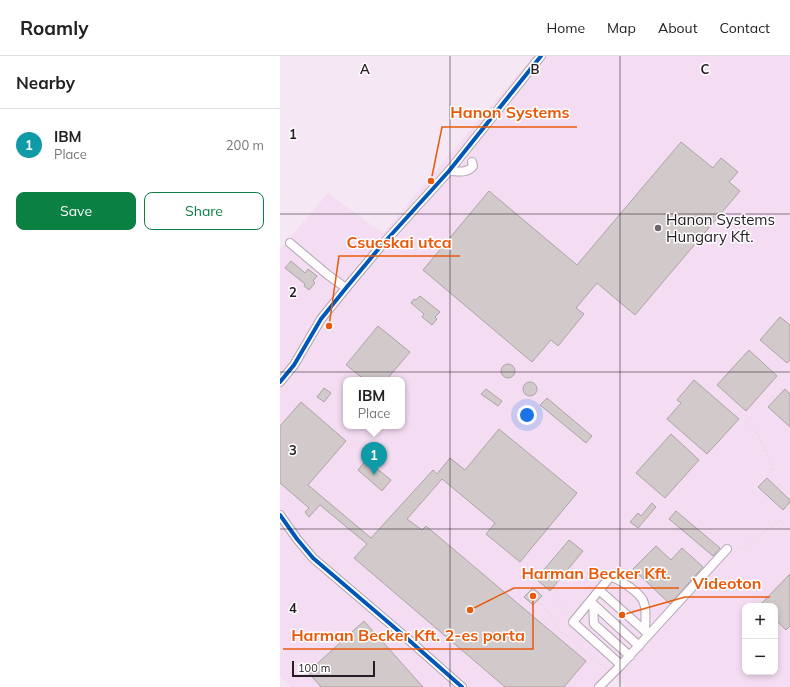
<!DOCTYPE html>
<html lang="en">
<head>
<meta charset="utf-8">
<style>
  :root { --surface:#fff; --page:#f6f6f6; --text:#222; --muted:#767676; --line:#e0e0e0; --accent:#0b8043 }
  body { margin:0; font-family:Mulish,sans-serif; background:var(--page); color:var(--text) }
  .controls { position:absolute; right:12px; bottom:12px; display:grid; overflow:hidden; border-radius:8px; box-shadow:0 2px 6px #0003 }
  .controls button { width:36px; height:36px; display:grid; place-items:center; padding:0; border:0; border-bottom:1px solid var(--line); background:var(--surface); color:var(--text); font:20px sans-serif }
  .scale { position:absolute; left:12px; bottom:10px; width:83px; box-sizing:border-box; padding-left:4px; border:2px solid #251c24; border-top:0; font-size:11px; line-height:14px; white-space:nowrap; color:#251c24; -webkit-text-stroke:3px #fff; paint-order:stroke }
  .you { position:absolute; left:247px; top:359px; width:14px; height:14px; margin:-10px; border:3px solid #fff; border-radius:50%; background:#1a73e8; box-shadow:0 0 0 6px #1a73e833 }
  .badge { display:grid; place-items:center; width:26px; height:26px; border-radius:50%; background:var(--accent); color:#fff; font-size:13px; font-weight:700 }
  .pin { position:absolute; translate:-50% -33px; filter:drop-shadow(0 1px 2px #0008) }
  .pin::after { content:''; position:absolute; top:21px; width:14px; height:12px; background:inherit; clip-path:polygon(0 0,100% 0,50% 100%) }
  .popup { position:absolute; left:63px; top:321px; width:62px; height:52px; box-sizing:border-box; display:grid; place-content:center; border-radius:8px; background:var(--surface); filter:drop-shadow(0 1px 3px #0005); font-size:13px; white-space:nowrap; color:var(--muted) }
  .popup b { font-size:15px; color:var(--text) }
  .popup::after { content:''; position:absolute; left:50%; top:100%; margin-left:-8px; border:8px solid transparent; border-top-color:var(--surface) }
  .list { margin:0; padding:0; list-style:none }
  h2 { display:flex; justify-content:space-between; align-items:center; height:52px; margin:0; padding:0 16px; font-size:17px }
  h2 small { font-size:13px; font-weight:400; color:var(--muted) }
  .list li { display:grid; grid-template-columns:26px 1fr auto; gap:12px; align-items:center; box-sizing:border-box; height:72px; padding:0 16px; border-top:1px solid var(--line) }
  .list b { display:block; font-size:15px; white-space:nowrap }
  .list p { margin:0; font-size:13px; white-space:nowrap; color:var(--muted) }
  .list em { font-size:13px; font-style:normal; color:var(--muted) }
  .actions { display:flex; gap:8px; padding:12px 16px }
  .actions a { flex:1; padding:9px 0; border:1px solid var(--accent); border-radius:8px; text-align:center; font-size:14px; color:var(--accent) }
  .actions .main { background:var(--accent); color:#fff }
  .map { position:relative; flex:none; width:510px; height:631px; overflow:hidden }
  header { display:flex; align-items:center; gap:24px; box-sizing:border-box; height:56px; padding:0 20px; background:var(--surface); border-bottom:1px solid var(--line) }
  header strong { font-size:19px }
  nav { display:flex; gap:22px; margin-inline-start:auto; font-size:14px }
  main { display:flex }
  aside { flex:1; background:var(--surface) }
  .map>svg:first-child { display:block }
</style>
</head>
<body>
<header>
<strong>Roamly</strong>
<nav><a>Home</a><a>Map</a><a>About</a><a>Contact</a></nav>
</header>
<main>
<aside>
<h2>Nearby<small></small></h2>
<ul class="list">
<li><span class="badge" style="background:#0f9aa8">1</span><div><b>IBM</b><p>Place</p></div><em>200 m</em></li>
</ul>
<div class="actions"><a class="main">Save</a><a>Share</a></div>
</aside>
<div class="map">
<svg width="510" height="631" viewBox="0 0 510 631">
  <rect width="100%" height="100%" fill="#f5e8f4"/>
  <path fill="#f4ddf2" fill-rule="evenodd" d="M253,0H510V631H348L334,619L322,631H10L0,620V193L48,137L103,177ZM66,324H122V370H66ZM465,550H495V616H465Z"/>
  <g fill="#d2caca" stroke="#aaa3a3">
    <polygon points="401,86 433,112 441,102 458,116 449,126 460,135 355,259 317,227 296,252 304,258 278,290 271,284 252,306 143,214 209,135 297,209"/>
    <polygon points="11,205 25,217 28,213 37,220 33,225 35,227 29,234 24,230 25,228 5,212"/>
    <polygon points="140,240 160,256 155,261 157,263 152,269 142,261 144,258 131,247 134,243 136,244"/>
    <polygon points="500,261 510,269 510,304 507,307 480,284"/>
    <polygon points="98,270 130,296 106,324 85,324 66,309"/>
    <polygon points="469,294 497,320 466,355 437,329"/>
    <circle cx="228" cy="315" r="7"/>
    <polygon points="414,324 459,363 427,398 387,363 401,347 397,344"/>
    <circle cx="250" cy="333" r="7"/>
    <polygon points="44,332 51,337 44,346 37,341"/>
    <polygon points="206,333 222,345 218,350 201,338"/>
    <polygon points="505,333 510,338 510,371 488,351"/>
    <polygon points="267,342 312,380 306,387 260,349"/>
    <polygon points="21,346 66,385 28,429 91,482 153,414 157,418 170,402 185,414 219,373 297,437 240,506 206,478 215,467 162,423 127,463 142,474 146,470 306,605 284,631 225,631 74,502 87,488 40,449 29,461 25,456 29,452 0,427 0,370"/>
    <polygon points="391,378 419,404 385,442 356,417"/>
    <polygon points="86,404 111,424 102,435 78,414"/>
    <polygon points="487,422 510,444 510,446 503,454 478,431"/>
    <polygon points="372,447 376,451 358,472 350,466 358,457 361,460"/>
    <polygon points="396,455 440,492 433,500 389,463"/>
    <polygon points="289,484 303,495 270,535 256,523"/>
    <polygon points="376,490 391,504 402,492 423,511 390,548 353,513"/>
    <polygon points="510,518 510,570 506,574 495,563 495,550 479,550"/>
    <polygon points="253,532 262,540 253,549 244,541"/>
    <polygon points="84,565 143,631 41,631 28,616"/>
  </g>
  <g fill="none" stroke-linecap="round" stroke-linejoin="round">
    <g stroke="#afa5ae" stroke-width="10">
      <g id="minor">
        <path d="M169,115C177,115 187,118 193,110L192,106"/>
        <polyline points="10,187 48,219 66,232"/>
        <polyline points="0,326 14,309 41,263 66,232 101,190 169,115 261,0"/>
        <polyline points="0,459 17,483 33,502 122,578 182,631"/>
        <polyline points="319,534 365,575"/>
        <polyline points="312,547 359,590"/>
        <polyline points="313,548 314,568 350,600"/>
        <path d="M341,609L293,566L330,521C339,522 362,538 364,547C367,556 365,567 365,575L369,578"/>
        <polyline points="319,631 341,609 447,493"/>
      </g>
    </g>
    <g stroke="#dcd9dc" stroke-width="1" stroke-dasharray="2 3" stroke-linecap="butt">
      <polyline points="464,367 475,375 479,379 494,416"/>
      <polyline points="454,496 467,489 501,464 509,464"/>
      <polyline points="273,542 290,557"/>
      <polyline points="258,544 263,549 279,574 326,613"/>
      <polyline points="337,623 346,631"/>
    </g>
    <use href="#minor" stroke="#fefcfd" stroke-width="8"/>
    <g stroke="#fff" stroke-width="6">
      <g id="cycleway">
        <polyline points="0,326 14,309 41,263 66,232 101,190 169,115 261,0"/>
        <polyline points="0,459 17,483 33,502 122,578 182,631"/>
      </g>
    </g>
    <use href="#cycleway" stroke="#0057b8" stroke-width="4"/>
  </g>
  <path fill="none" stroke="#251c24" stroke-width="1" stroke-opacity="0.55" d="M170,0V631M340,0V631M0,158H510M0,316H510M0,473H510"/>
  <circle fill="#6e636d" stroke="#fff" stroke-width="1.5" cx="378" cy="172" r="4"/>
  <g text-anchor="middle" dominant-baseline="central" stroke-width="3" stroke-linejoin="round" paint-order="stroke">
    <g font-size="15" fill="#251c24" stroke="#fff" text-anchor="start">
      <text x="386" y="163">Hanon Systems<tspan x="386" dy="17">Hungary Kft.</tspan></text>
    </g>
  </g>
  <g font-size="13" text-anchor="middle" font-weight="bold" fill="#251c24" stroke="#fff" stroke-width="3" stroke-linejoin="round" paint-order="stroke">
    <text x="85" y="18">A</text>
    <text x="255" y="18">B</text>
    <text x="425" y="18">C</text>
    <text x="13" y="83">1</text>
    <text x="13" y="241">2</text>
    <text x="13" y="399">3</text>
    <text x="13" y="557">4</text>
  </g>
  <path fill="none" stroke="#e8590c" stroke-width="1.5" d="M151 125L162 71H297M49 270L59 200H180M190 554L234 532H399M342 559L405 541H490M253 540L253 593H3"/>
  <g fill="#e8590c" stroke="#fff" stroke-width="1.5">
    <circle cx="151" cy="125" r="4"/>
    <circle cx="49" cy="270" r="4"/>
    <circle cx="190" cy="554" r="4"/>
    <circle cx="342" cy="559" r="4"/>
    <circle cx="253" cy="540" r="4"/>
  </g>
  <g font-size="16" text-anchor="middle" font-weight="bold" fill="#e8590c" stroke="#fff" stroke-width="3" stroke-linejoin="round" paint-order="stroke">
    <text x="230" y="62">Hanon Systems</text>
    <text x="119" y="192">Csucskai utca</text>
    <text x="316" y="523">Harman Becker Kft.</text>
    <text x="447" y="533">Videoton</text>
    <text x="128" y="585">Harman Becker Kft. 2-es porta</text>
  </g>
</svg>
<div class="controls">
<button>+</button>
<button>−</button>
</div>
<div class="scale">100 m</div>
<div class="you"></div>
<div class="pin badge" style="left:94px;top:419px;background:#0f9aa8">1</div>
<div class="popup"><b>IBM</b>Place</div>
</div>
</main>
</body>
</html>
